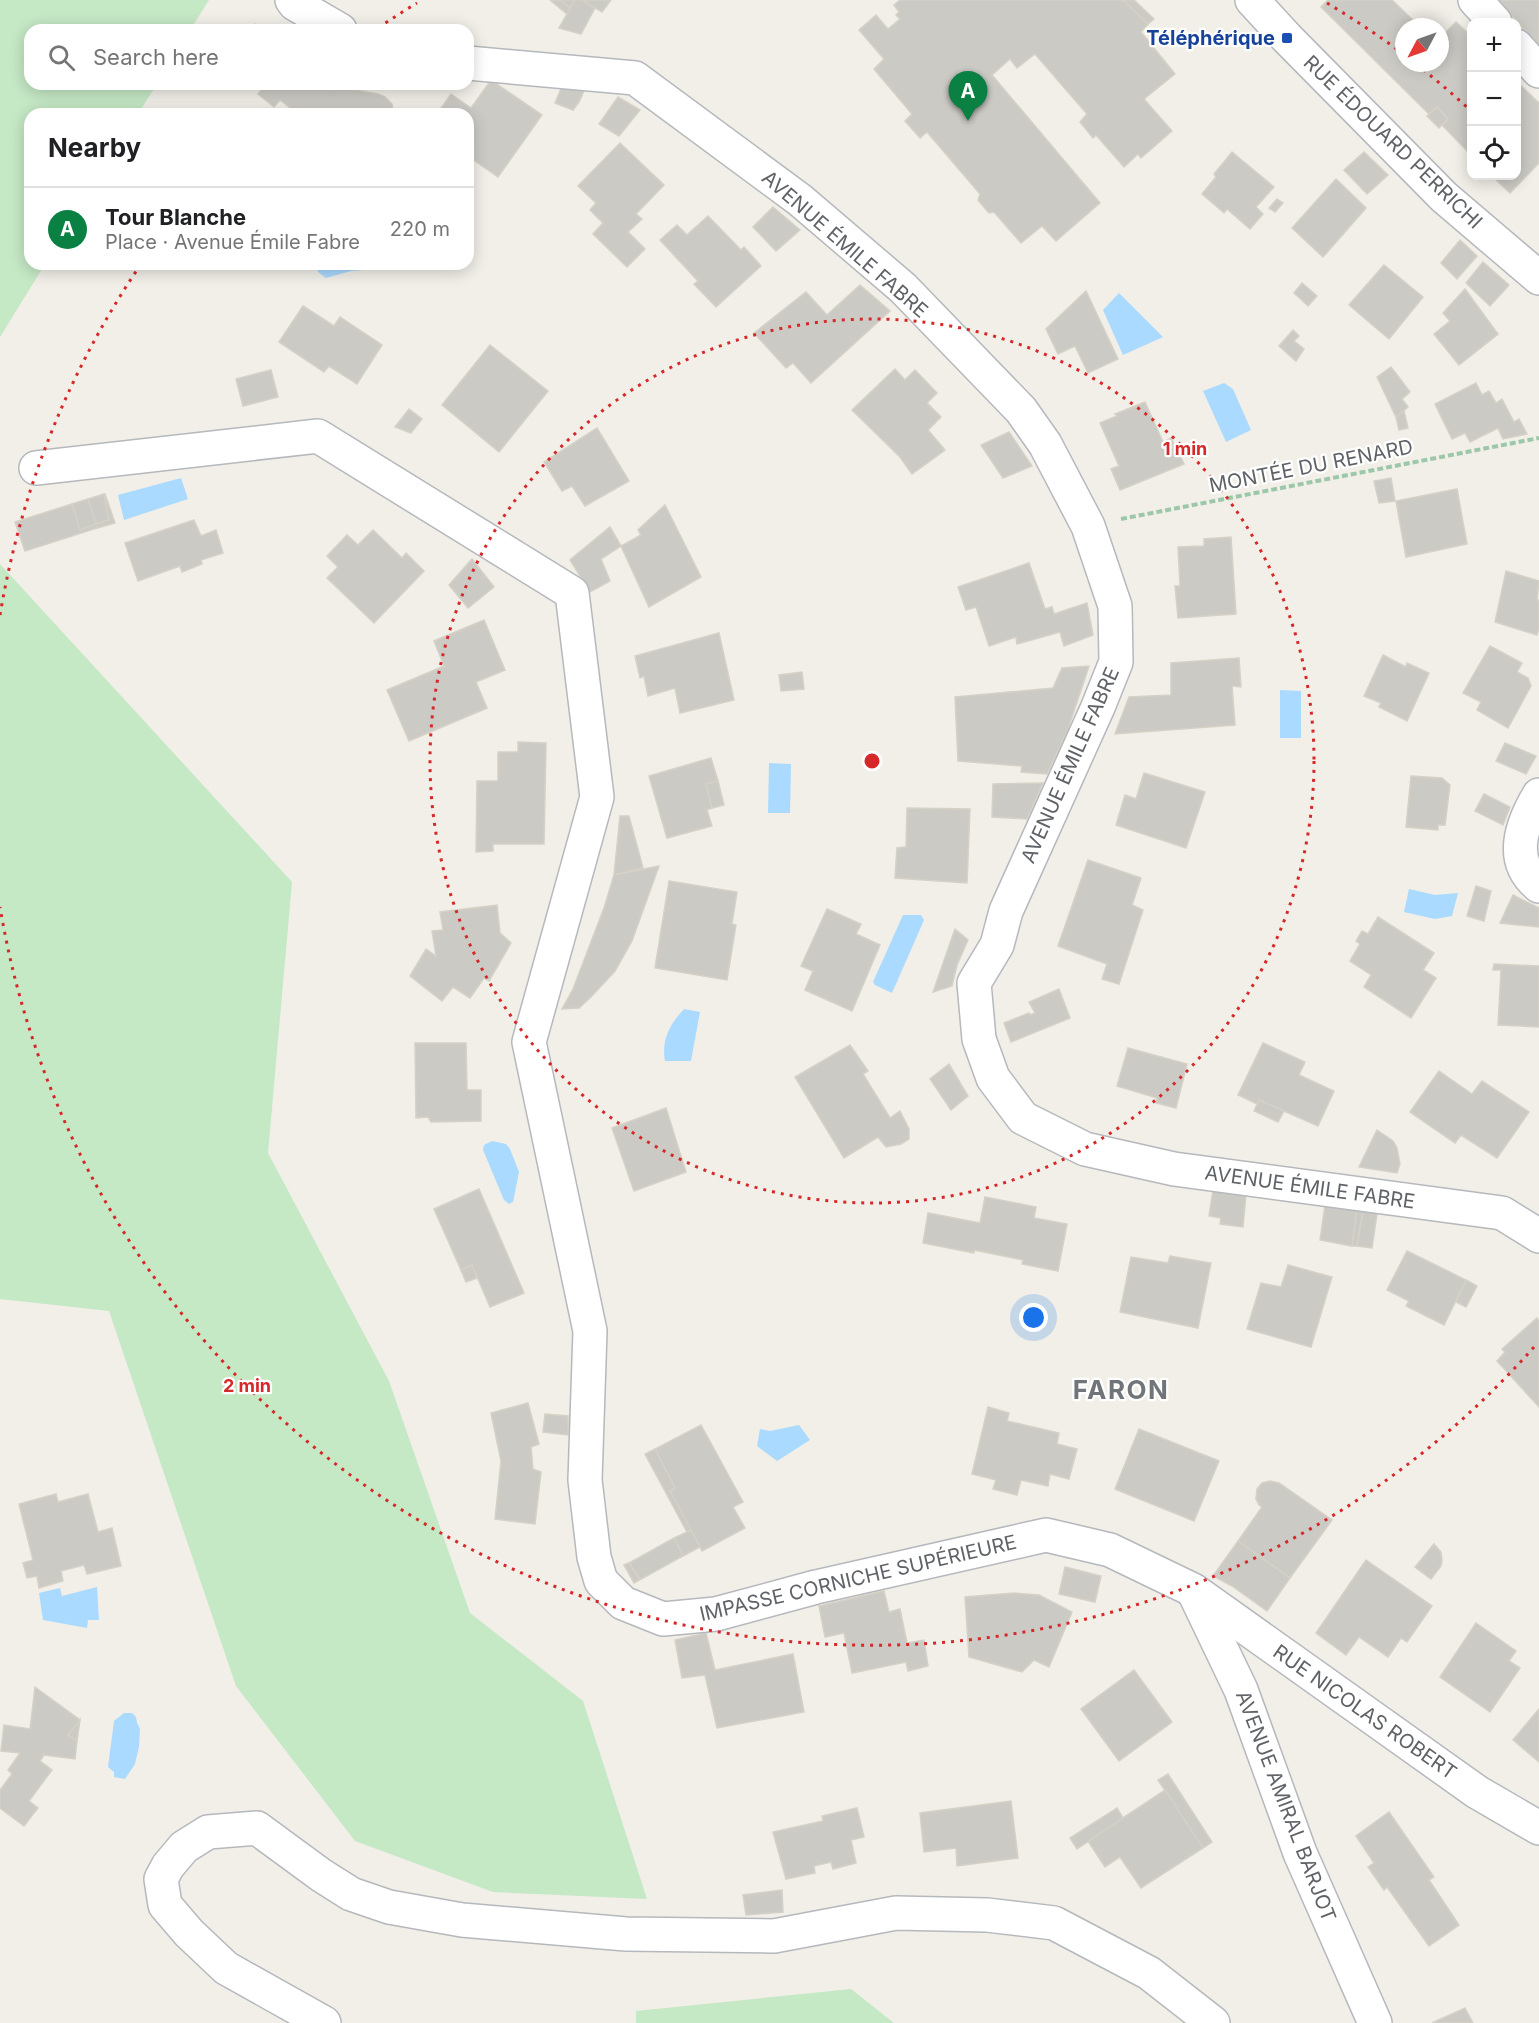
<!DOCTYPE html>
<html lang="en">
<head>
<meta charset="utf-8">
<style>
  :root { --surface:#fff; --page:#f6f6f6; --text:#202124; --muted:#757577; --line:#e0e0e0; --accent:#0b8043 }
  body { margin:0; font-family:Inter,sans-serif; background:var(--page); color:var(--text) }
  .controls { position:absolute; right:18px; top:18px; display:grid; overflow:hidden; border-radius:12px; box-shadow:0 3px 15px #0003 }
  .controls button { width:54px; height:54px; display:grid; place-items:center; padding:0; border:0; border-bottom:2px solid var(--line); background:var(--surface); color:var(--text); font:30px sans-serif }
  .compass { position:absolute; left:1395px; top:18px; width:54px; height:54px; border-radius:50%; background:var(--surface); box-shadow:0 3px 15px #0003; rotate:229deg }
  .you { position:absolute; left:1034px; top:1318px; width:21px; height:21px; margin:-15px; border:4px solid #fff; border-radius:50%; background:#1a73e8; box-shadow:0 0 0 9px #1a73e833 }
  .badge { display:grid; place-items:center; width:39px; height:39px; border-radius:50%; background:var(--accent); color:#fff; font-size:20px; font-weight:700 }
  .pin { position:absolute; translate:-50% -50px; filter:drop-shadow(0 2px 3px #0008) }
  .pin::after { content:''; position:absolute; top:32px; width:21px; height:18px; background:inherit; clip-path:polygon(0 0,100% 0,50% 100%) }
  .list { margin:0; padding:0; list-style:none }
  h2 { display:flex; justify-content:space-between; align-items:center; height:78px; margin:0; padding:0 24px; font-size:26px }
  h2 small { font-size:20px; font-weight:400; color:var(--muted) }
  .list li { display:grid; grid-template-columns:39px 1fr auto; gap:18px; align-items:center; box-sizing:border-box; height:84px; padding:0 24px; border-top:2px solid var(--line) }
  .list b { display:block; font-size:22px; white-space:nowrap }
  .list p { margin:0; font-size:20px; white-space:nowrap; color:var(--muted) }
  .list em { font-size:20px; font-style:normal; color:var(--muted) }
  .icon { flex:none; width:33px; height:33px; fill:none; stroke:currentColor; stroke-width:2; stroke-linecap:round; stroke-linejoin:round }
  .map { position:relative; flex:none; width:1539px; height:2023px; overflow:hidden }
  .search { position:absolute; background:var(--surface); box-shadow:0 3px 15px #0003; left:24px; top:24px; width:450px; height:66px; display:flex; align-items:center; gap:15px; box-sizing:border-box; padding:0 21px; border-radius:18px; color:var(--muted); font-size:22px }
  .panel { position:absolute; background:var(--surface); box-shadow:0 3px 15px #0003; left:24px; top:108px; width:450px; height:162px; border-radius:18px }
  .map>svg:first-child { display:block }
</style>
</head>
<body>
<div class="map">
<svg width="1539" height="2023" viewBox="0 0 1539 2023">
  <rect width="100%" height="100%" fill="#f1efe8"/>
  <g fill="#c5e8c5">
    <polygon points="0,0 209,0 190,30 30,30 30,84 157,84 138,114 30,114 30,264 45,264 0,337"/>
    <polygon points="0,564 292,882 268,1153 389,1381 470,1613 583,1701 647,1899 493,1892 355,1841 236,1686 109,1311 0,1299"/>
    <polygon points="851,1989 894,2023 636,2023 636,2011"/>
  </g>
  <g fill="#aadaff">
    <polygon points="316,264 362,264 363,270 351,271 326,278 318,272"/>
    <polygon points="1119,293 1163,337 1123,355 1103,310"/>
    <polygon points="1224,383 1233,389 1251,430 1226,442 1203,391"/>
    <polygon points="181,478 188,499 124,520 118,495"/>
    <polygon points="1280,690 1301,691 1301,738 1280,738"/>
    <polygon points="769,763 791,764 790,813 768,813"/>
    <polygon points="1409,889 1435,895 1458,893 1452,916 1435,919 1404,912"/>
    <polygon points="903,915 921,915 924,920 892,993 875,985 873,982"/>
    <path d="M684,1009L700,1012L691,1061H665C661,1040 670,1024 684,1009Z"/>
    <polygon points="492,1141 506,1144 510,1149 519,1172 513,1202 509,1204 504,1200 483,1150 484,1145"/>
    <polygon points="799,1425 810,1440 777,1461 757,1446 760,1429 770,1431"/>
    <polygon points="97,1587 99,1620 88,1620 87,1628 43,1620 39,1593 60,1588 62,1596"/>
    <polygon points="124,1713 132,1713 136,1717 137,1723 140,1729 139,1747 135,1764 125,1779 114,1777 114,1772 108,1767 114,1721"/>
  </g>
  <g fill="#cccac5" stroke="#d6d1c6" stroke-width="1.5">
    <polygon points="550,0 560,0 570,8 567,14"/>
    <polygon points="560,0 575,0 570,8"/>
    <polygon points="575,0 582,0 595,8 581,34 559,28"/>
    <polygon points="582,0 611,0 602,12"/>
    <polygon points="900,0 1123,0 1148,24 1141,32 1175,74 1144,99 1172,131 1141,158 1138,154 1124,167 1096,135 1093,138 1080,122 1087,114 1035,54 1017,68 1010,59 992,75 1100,203 1056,241 1042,226 1021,243 994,212 989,213 978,200 980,194 927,132 920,138 905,121 912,114 874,69 884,59 859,30 876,15 888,29 900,19 896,15 899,12 894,5"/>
    <polygon points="1123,0 1134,0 1154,19 1148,24"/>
    <polygon points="1328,0 1392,0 1420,27 1404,27 1404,63 1440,63 1440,38 1456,22 1472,37 1472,156 1442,125 1448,119 1437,107 1429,114 1321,7"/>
    <polygon points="1499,0 1539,0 1539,48"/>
    <polygon points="255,24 264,30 251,30"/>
    <polygon points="566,77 587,84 579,102 573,110 555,103"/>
    <polygon points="491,80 542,115 498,177 468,156 468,114 437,114 451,94 471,108"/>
    <polygon points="1516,81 1539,103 1539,163 1510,193 1492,176 1516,176"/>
    <polygon points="266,84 322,84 330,90 333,86 378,94 385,97 392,104 393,112 393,114 298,114 280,100 274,107 258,94"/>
    <polygon points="618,97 640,110 619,136 599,124"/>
    <polygon points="1437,107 1448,119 1439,128 1427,116"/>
    <polygon points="620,143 664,185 636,214 642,219 628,232 645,249 627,267 593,234 603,223 590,210 596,203 578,186"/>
    <polygon points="1232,152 1274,187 1256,207 1263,214 1250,229 1227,209 1224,213 1202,194 1216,177 1214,174"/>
    <polygon points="1364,152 1388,175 1367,194 1344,170"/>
    <polygon points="1336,179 1366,208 1323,257 1292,228"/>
    <polygon points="1277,199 1283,203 1275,212 1269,208"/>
    <polygon points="773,207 800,230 776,251 753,227"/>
    <polygon points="708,216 741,250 744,247 761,266 716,307 694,284 698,281 660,240 677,225 687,235"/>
    <polygon points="1460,240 1477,256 1457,279 1441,263"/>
    <polygon points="1483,262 1509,285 1490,306 1466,283"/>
    <polygon points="1384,265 1423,297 1389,339 1349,305"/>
    <polygon points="1302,283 1317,296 1308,306 1294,293"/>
    <polygon points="860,285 890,311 811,383 793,363 786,368 754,333 806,292 827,315"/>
    <polygon points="1465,289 1498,334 1459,365 1434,334 1450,321 1443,313"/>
    <polygon points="1086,291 1118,359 1088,373 1075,346 1058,354 1046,329"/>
    <polygon points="303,306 334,326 340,317 382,345 357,384 329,366 324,372 279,342"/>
    <polygon points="1293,330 1299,336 1294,341 1304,349 1296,361 1279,346"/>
    <polygon points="490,345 548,391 499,452 442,405"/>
    <polygon points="1391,367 1410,392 1402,399 1408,407 1396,417 1377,377"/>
    <polygon points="895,369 905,380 915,370 937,393 927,403 941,417 928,430 945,450 912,474 900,457 852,410"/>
    <polygon points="271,370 278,397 243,406 236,379"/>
    <polygon points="1476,383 1482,395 1489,391 1496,403 1502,399 1514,422 1519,419 1527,434 1503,439 1498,428 1470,442 1465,433 1452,439 1435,404"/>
    <polygon points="1145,402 1163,442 1171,438 1184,464 1120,490 1111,469 1119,466 1100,423 1117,416 1115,414"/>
    <polygon points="409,409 422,419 411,433 395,427"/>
    <polygon points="1404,411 1408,428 1399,430 1396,417"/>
    <polygon points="597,428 629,481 585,506 572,486 562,491 544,462"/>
    <polygon points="1009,432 1032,466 1003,478 981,445"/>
    <polygon points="1391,478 1395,501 1379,503 1374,481"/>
    <polygon points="1457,489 1467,544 1406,557 1396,501"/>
    <polygon points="104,494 109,520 96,524 88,499"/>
    <polygon points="104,494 105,494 115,523 97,528 96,524 109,520"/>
    <polygon points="88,499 96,524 80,530 72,504"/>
    <polygon points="72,504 80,530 96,524 97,528 25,551 15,522"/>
    <polygon points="665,505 701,577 649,607 621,546 641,535 638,530"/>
    <polygon points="194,520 201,536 216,530 223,553 201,560 202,564 182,572 180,566 138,581 125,543"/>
    <polygon points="610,527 621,546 601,559 610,581 590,592 570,560"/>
    <polygon points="373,530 402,558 406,553 424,571 374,623 327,578 338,567 327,556 347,535 358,545"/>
    <polygon points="1231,537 1236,614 1178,618 1175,586 1180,586 1178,547 1204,546 1204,539"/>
    <polygon points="472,559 494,587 468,608 449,585"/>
    <polygon points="1029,563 1045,609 1052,607 1054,614 1087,603 1093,635 1064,646 1060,632 1017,644 1016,637 989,646 976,607 966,610 958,587"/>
    <polygon points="1506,571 1539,581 1537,600 1539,600 1539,628 1537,635 1495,622"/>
    <polygon points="484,620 505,670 476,682 487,708 409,741 387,690 444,666 434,641"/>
    <polygon points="719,633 734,700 680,713 675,688 648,696 644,676 640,678 635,656"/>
    <polygon points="1490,646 1522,663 1517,672 1528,678 1531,686 1508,728 1477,710 1481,702 1463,693"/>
    <polygon points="1383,655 1406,667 1407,663 1429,673 1407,721 1379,707 1381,703 1364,696"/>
    <polygon points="1239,658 1241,687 1232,686 1235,725 1115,734 1129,697 1171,695 1171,663"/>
    <polygon points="1089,666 1068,729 1047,774 1021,772 1022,766 958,761 955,697 1053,688 1062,668"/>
    <polygon points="802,672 804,689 781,691 779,675"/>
    <polygon points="518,742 546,743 544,844 493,844 493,851 476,852 477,781 498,781 498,752 518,752"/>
    <polygon points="1505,743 1536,756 1526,774 1496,761"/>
    <polygon points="711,758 718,781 706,784 712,808 707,810 712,826 667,838 649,776"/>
    <polygon points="1144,773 1205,792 1186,848 1116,825 1125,795 1136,799"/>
    <polygon points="1411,776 1442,778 1450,785 1445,825 1438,825 1438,830 1406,827"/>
    <polygon points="718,781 724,805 712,808 706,784"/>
    <polygon points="1043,783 1027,819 992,817 993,784"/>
    <polygon points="1484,794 1510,807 1503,825 1475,811"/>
    <polygon points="907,808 970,809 967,883 895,878 897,848 906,847"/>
    <polygon points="620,816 629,816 643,868 614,875"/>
    <polygon points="1088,860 1141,878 1132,905 1143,910 1119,984 1102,979 1107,964 1058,946"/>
    <polygon points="659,866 632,941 615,971 591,997 579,1008 562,1009 573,989 604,908 614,875"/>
    <polygon points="669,881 737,892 732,924 736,925 727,980 655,968"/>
    <polygon points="1476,886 1491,891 1484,921 1467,916"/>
    <polygon points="1513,895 1539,908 1539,927 1500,923"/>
    <polygon points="497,905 500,933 511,943 489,981 484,978 470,998 453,987 442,1001 410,976 426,949 436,956 432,931 443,930 440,912"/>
    <polygon points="827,909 861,924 856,934 880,945 852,1011 805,990 813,971 801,966"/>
    <polygon points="1378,917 1434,953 1423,970 1436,978 1411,1018 1364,987 1371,975 1350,961 1360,944 1356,941 1362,931 1368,934"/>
    <polygon points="955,929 968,940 957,965 952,986 933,992"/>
    <polygon points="1494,964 1539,966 1539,1027 1498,1025 1501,970 1493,970"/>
    <polygon points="1059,989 1070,1018 1011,1042 1004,1023 1029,1013 1030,1015 1035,1013 1029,1002"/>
    <polygon points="415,1043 466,1043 467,1090 481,1090 481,1121 431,1122 428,1117 416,1118"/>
    <polygon points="1263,1043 1305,1062 1299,1075 1334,1091 1318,1126 1259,1100 1257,1104 1238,1095"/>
    <polygon points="850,1045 868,1071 863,1074 890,1118 900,1111 909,1129 909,1139 901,1144 886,1147 878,1137 844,1158 795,1077"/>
    <polygon points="1128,1048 1187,1064 1176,1108 1156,1103 1157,1098 1117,1086"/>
    <polygon points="949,1064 968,1096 951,1110 930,1079"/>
    <polygon points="1439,1071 1472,1094 1482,1081 1529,1112 1497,1158 1461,1135 1455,1143 1410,1112"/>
    <polygon points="1259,1100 1284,1111 1278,1122 1254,1111"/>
    <polygon points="666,1108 686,1172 634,1191 612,1128"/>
    <polygon points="1377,1130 1393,1141 1397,1148 1400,1164 1397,1173 1359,1167"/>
    <polygon points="479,1189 524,1293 490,1307 472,1265 461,1270 434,1209"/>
    <polygon points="1213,1190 1246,1194 1243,1227 1220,1224 1221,1218 1209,1216"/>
    <polygon points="985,1197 1036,1207 1034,1218 1067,1224 1058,1271 1022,1264 1023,1260 974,1250 974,1253 923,1243 928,1213 980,1223"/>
    <polygon points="1325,1205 1357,1210 1352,1246 1320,1240"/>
    <polygon points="1357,1210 1363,1211 1357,1246 1352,1246"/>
    <polygon points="1363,1211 1377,1214 1372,1248 1357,1246"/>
    <polygon points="1407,1251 1466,1280 1444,1325 1406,1306 1409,1301 1387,1290"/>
    <polygon points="1170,1256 1211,1263 1198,1328 1120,1312 1131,1257 1168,1263"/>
    <polygon points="472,1265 477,1278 466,1282 461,1270"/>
    <polygon points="1288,1265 1332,1277 1311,1347 1247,1329 1261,1283 1281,1287"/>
    <polygon points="1466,1280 1477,1286 1466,1307 1456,1302"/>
    <polygon points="1537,1318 1539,1321 1539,1407 1497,1361 1505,1352 1502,1349"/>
    <polygon points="528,1403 539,1444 531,1447 533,1469 541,1472 535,1524 495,1519 501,1461 491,1413"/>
    <polygon points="988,1407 1009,1413 1007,1421 1059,1433 1057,1444 1077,1449 1069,1479 1050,1474 1048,1486 1021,1480 1017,1495 993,1489 996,1480 972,1474"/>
    <polygon points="545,1414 568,1416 568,1435 543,1432"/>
    <polygon points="701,1425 743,1502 733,1507 745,1528 702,1551 670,1491 675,1488 655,1449"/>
    <polygon points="1139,1429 1219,1461 1194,1521 1115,1489"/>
    <polygon points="655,1449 675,1488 670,1491 691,1530 687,1532 645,1454"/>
    <polygon points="1270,1481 1279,1483 1332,1520 1290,1578 1238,1541 1262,1507 1259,1505 1256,1499 1257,1489 1262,1483"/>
    <polygon points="56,1494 58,1502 88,1494 98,1532 112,1528 121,1566 87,1574 84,1565 61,1571 63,1581 39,1588 37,1576 27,1578 23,1563 33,1560 19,1504"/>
    <polygon points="691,1530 700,1547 683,1556 674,1538"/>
    <polygon points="674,1538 683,1556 641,1579 638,1577 629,1563"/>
    <polygon points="1238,1541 1290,1578 1267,1611 1232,1586 1213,1576"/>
    <polygon points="1434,1544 1441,1552 1442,1561 1441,1566 1431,1579 1415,1567"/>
    <polygon points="1366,1560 1432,1606 1407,1642 1401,1638 1388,1657 1359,1637 1346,1655 1316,1633"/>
    <polygon points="629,1563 638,1577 641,1579 634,1583 624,1565"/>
    <polygon points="1065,1567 1101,1576 1095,1602 1059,1594"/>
    <polygon points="884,1591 889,1612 900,1609 907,1643 924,1640 928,1666 908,1671 906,1662 852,1673 844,1633 825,1637 819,1606"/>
    <polygon points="1014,1593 1039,1595 1072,1612 1049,1667 1034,1660 1022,1672 969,1657 965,1597"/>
    <polygon points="1476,1623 1516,1651 1509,1661 1520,1668 1490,1712 1440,1677"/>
    <polygon points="706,1633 715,1670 793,1654 804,1712 717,1728 705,1675 682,1678 675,1640"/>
    <polygon points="1134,1670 1172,1722 1119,1761 1081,1709"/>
    <polygon points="35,1687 80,1720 68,1735 77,1741 75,1759 44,1755 40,1761 52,1770 29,1801 38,1808 24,1826 0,1808 0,1790 12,1774 8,1770 20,1753 1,1751 4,1725 30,1729"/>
    <polygon points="1539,1709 1539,1762 1513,1740"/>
    <polygon points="80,1720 77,1741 68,1735"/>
    <polygon points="1168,1774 1212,1842 1203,1848 1158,1780"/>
    <polygon points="1165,1790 1203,1848 1141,1888 1120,1857 1105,1867 1088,1841"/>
    <polygon points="1011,1801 1018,1858 957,1866 956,1848 924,1852 920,1813"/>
    <polygon points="857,1808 864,1837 851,1840 856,1863 833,1869 831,1862 814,1866 815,1873 786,1879 773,1832 823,1821 822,1816"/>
    <polygon points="1117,1808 1123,1818 1077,1849 1070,1838"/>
    <polygon points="1389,1812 1434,1877 1429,1880 1459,1925 1429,1946 1387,1887 1384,1890 1368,1867 1374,1863 1356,1836"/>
    <polygon points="782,1890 783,1912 746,1915 743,1895"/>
    <polygon points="1465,2008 1473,2023 1432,2023"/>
  </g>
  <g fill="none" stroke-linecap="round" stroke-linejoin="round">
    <g stroke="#b5b8bc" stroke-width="36">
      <g id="street">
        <polyline points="292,0 295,4 340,30"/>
        <polyline points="1252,0 1287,38 1444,197 1539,278"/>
        <polyline points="1475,0 1495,22"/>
        <polyline points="1516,46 1539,71"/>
        <polyline points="468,63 635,78 800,200 903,288 1021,410 1045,444 1088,526 1115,606 1116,662 1098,707 1006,911 997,945 974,983 979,1039 993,1078 1023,1118 1085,1149 1174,1169 1502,1213 1539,1236"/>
        <polyline points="36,468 318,436 572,593 597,797 529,1042 590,1331 585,1480 594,1557 601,1581 623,1603 663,1619 716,1614 816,1587 1046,1535 1110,1550 1193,1590 1477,1792 1539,1828"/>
        <path d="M1539,795C1521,825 1508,860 1539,886"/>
        <polyline points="1194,1592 1241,1690 1300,1853 1375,2023"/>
        <polyline points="324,2023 226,1968 189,1933 165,1905 161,1879 168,1866 184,1847 208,1832 257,1828 321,1875 351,1894 389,1907 462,1920 626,1934 774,1936 896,1913 987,1915 1054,1923 1149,1973 1213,2023"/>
      </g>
    </g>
    <polyline stroke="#9cc7a9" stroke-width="4" stroke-dasharray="6 3" stroke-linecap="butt" points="1121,519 1539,438"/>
    <use href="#street" stroke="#fff" stroke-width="33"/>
  </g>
  <g fill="none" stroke="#d62828" stroke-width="3" stroke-dasharray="3 6">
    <circle cx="872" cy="761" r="442"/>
    <path d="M1534 1347A884 884 0 0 1 0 907M0 615A884 884 0 0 1 139 267M378 28A884 884 0 0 1 417 3M1327 3A884 884 0 0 1 1398 50M1416 64A884 884 0 0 1 1469 109"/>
  </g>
  <rect fill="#1a4fb4" stroke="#fff" stroke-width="2" x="1281" y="32" width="12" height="12" rx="3"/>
  <g text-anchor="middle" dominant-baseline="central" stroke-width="4.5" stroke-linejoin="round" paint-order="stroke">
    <g font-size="20" font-weight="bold" fill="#164399" stroke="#fff" text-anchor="end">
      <text x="1275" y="38">Téléphérique</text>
    </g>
    <g font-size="20" fill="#5f6368" stroke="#fff">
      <text transform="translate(1393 142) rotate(44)">RUE ÉDOUARD PERRICHI</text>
      <text transform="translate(845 244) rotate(41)">AVENUE ÉMILE FABRE</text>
      <text transform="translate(1311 466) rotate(-11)">MONTÉE DU RENARD</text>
      <text transform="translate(1070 765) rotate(-66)">AVENUE ÉMILE FABRE</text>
      <text transform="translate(1310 1187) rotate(8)">AVENUE ÉMILE FABRE</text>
      <text transform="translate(858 1578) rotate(-13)">IMPASSE CORNICHE SUPÉRIEURE</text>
      <text transform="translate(1365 1712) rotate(35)">RUE NICOLAS ROBERT</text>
      <text transform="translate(1286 1806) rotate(69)">AVENUE AMIRAL BARJOT</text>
    </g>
    <g font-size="26" font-weight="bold" letter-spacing="1.5" fill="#70757a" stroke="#fff">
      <text x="1121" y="1389">FARON</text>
    </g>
  </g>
  <circle cx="872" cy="761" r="9" fill="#d62828" stroke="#fff" stroke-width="3"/>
  <g font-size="18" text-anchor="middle" font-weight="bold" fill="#d62828" stroke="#fff" stroke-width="4.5" stroke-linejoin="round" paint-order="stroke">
    <text x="1185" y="455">1 min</text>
    <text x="247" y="1392">2 min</text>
  </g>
</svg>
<div class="controls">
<button>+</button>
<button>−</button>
<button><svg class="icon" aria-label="locate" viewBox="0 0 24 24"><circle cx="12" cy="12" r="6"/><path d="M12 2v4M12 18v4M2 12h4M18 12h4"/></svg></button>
</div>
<svg class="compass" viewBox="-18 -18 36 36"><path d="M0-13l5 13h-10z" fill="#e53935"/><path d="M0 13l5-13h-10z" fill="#757577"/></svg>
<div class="you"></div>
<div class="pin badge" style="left:968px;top:121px">A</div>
<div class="search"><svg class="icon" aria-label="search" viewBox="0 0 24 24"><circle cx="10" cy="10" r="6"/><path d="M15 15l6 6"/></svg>Search here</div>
<section class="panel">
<h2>Nearby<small></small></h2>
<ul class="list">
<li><span class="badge">A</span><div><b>Tour Blanche</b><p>Place · Avenue Émile Fabre</p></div><em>220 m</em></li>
</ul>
</section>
</div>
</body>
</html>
